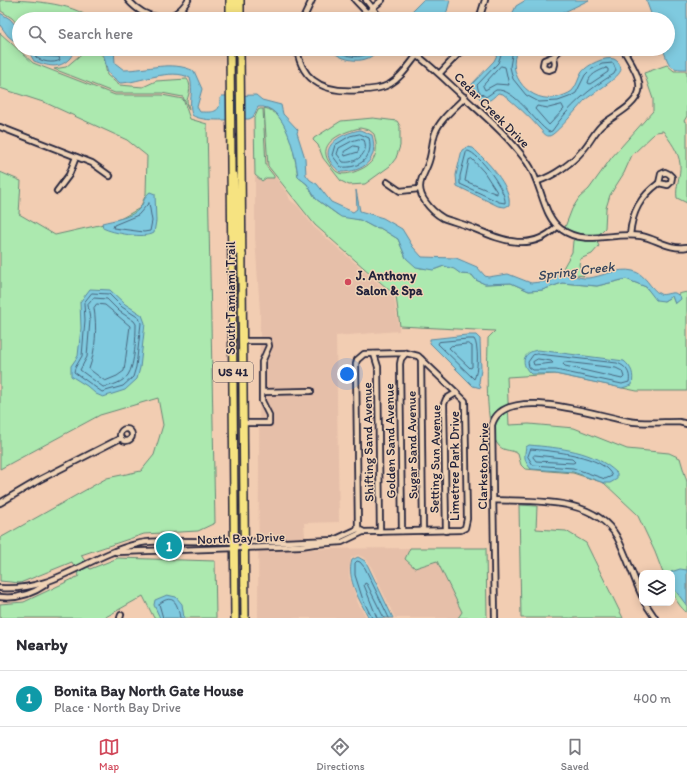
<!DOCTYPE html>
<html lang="en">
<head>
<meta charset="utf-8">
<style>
  :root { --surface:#fff; --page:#f7f7f7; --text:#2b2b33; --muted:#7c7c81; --line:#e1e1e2; --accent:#d1495b }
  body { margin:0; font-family:Itim,sans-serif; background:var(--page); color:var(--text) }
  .controls { position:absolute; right:12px; bottom:12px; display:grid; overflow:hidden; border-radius:8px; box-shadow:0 2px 10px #0003 }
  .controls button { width:36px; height:36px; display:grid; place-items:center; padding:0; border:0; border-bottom:1px solid var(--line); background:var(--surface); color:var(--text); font:20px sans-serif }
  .you { position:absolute; left:347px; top:374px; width:14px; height:14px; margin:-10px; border:3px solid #fff; border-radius:50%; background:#1a73e8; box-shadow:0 0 0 6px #1a73e833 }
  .badge { display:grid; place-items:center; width:26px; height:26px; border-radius:50%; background:var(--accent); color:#fff; font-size:13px; font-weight:700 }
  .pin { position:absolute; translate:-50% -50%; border:2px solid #fff; box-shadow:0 1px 4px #0006 }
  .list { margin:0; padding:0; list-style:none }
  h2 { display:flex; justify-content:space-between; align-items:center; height:52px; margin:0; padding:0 16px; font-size:17px }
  h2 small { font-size:13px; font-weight:400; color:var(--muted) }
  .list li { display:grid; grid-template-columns:26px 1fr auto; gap:12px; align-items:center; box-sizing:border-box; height:56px; padding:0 16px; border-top:1px solid var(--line) }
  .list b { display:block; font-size:15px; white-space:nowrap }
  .list p { margin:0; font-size:13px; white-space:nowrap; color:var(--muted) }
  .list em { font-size:13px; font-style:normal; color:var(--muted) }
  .icon { flex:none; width:22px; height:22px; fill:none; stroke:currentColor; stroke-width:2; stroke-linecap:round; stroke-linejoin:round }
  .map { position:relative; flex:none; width:687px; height:618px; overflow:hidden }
  .search { position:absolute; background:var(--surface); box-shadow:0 2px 10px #0003; left:12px; right:12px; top:12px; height:44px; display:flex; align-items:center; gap:10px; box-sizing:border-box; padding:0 14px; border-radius:22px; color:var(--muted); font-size:15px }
  .sheet { height:108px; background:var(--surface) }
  nav { display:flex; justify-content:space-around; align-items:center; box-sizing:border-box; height:56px; border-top:1px solid var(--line); background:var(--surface); font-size:11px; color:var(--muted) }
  nav a { display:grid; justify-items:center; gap:2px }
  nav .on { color:var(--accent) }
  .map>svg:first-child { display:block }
</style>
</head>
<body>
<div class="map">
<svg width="687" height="618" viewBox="0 0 687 618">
  <rect width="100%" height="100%" fill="#f2cdb2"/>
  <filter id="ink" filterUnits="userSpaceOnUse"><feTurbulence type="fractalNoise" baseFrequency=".025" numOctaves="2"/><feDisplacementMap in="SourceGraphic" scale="8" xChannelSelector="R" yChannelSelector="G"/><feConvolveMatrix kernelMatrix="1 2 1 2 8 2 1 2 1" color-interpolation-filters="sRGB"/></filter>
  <g filter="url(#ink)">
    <polygon fill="#e6bfa9" points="255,175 262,180 266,178 276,178 288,194 290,200 298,206 314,227 394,297 399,328 399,331 336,336 339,522 304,523 306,549 410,548 405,559 420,567 437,561 462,612 458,618 395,618 370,565 366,559 358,555 351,558 349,576 358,603 367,618 258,618 260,312 255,237"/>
    <g fill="#ace9af" stroke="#678675" fill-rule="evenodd">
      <path d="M0,0C23,0 74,2 90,19H19V26L12,18L1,11Z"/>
      <polygon points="0,33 33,63 115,95 162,95 183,99 190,119 207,124 215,523 198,531 144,534 81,555 90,569 118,558 215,561 216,618 154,618 143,596 104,618 0,618 0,604 24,602 79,576 72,562 20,583 0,581 0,538 107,478 141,471 154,455 163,425 158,398 100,415 0,469 0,172 21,181 19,214 55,235 108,223 122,218 140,208 146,194 147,156 127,140 46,103 0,88"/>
      <path d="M85,51H99L104,58L107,75L119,85L143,87L156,81L187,79C192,85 189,94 187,100C187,103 189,107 189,110L183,97L162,93H115L54,69L66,67Z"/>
      <path d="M667,65L674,71H687V116L684,121L687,123V203L677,198C675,187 681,176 680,164C679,152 670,141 663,131L656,132L632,155L624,173L610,195L606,208L605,228L600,233L597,242L599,246L592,254L580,259L579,265L584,276L569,274L562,270L572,252L573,241L578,234L568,230L565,227L572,209L579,198L589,189L612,157L653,111V99L644,73Z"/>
      <path d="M264,108C289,112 295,157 298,177L307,184L316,199L338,215L360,220L373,227L380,228L398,239L406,258L420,268L436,269L444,266L454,268L461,274L472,275L476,280L485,284L511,283L529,291L542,290L562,283L597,286L626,279L646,287L650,292L664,301L672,296L675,304L680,299L678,294L687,292V391H637L555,374L507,377L509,425L529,424L574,428L627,449L669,453L680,458L687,482V613C673,600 672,592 672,573H663L655,552L637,514L604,483L573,473L525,469L521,465L518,454C512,449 505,452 499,446C483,428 488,363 488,338L495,331L400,326L396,296L315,225L268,166Z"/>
      <polygon points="260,109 263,109 266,166 274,176 274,178 266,178 262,181 255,175 254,119 258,110"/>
      <path d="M373,118L397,121L400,126V146L396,158L390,166L365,184L349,185L341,181L323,158L318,145L313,140L314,138L341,121ZM360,128L369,130L374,134C380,155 374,165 354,172C350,173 344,175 339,173C334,171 332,166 329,162C316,142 345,131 360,128Z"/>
      <polygon points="519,505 537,506 536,529 566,531 586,543 623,618 521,618"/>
      <polygon points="410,548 486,548 487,618 458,618 462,612 437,561 415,568 405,559"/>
    </g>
    <g fill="#7fcadf" stroke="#5a879d">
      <polygon points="423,0 450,0 445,19 408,19 412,11"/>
      <polygon points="526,0 589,0 550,19 510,19 516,6"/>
      <path d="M646,0H687V69C669,70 669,65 663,49H668V19H653Z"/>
      <polygon points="0,13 10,19 19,29 19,45 8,36 0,25"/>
      <path d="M23,49H42L51,54L59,53L65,49H82C75,51 74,52 70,58C59,70 48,66 34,61L30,54Z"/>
      <path d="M102,49H114L115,63L124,70C148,70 171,60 194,71L202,89L197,107L200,112C212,112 221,114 220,98L222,96L256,95L262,100L281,105L283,114L298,130L297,133L305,158L306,175L310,180L317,184L331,202L353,212L357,209L356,190L360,211L383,218L402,229L413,247L422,257L456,258L477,267L485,276L488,277L508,274L531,283L551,281L559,271C568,272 577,279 588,278C602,277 618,267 633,271C647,275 649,288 660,294C664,296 670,292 675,293L680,296L681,299L675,304L672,296L664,301L656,300L646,287L626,279L597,286L562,283L542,290L529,291L511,283L485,284L476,280L472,275L461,274L454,269L444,266L433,270L416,267L406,258L398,239L380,228L373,227L360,220L341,217L316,199L307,184L298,177C296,158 286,103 258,107L253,117L249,119C235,119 203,123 192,115C188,102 194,91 190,78C171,67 139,83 120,83L108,73Z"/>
      <path d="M330,49H378C369,66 341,62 330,49Z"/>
      <path d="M500,49H518C504,74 531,105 558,97C562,96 568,94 572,91C577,86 578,78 582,72C587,65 605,56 614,59C618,61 620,64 621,69C621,77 593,93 585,100C579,106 555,136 549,136C545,136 543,132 540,129C529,116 516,105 503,94L498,93C495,96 490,101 487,101C479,102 473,90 472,84L494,61Z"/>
      <path d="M360,130L372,135C379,160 364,172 340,172C314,151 335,135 360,130Z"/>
      <path d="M467,147L473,148C485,160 512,185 509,205L505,207L498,206L457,186L456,175L462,150Z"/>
      <path d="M150,192L155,194L156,221L154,233C145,239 112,233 103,228L102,223C113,220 132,218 140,208C144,203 144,196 150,192Z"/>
      <polygon points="90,289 110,290 125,304 142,315 145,323 140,368 137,379 125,390 103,397 96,394 87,386 71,376 71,366 78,356 81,328 80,302"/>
      <polygon points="467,335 476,335 480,339 481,370 479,382 481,388 473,386 430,343 430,339"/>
      <path d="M538,350L624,361C632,368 634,374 632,385L622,388L555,374H531C520,364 522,352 538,350Z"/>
      <path d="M529,445C560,448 593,450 617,473V479L610,483H604L573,472L531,469C524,461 524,457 526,447Z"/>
      <path d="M358,557L365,561L368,566L393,618H369C360,601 346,579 352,560Z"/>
      <polygon points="680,569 687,570 687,606 672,586 671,572"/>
      <polygon points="167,595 176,597 182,604 184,618 160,618 154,605 155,600"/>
    </g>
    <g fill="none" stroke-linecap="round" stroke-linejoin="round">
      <g stroke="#47657d" stroke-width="1">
        <path d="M29,49C33,51 33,53 35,56C40,62 54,64 60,60L59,57L44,56L40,49"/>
        <path d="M335,49C344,58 366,60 373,49"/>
        <path d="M503,49L498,63L477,85L479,92L486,97L496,90C515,88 534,122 549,132L552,131C568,107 590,88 614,74L616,70L613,63L602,64L590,70L585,75L576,93L569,97L558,101L539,102L526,95L513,79L510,67L513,49"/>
        <polygon points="501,66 505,67 509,85 496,84 485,90 483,86"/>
        <path d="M606,68L608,69V72L590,84L588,83C589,75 598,71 606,68Z"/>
        <polygon points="562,105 564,109 549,125 535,109 537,106 548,108"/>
        <path d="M360,134L369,138C374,157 360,169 341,167L332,155L335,145L350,136Z"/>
        <path d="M359,139L364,140C370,154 355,164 343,162L337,154L339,148L352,141Z"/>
        <polygon points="354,146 359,147 358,152 345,156 344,152"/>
        <path d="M468,151C479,153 507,192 505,203L499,202L460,184V176L466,153Z"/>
        <polygon points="472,159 484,172 497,192 497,194 465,181 469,160"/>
        <polygon points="149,203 152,221 150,231 144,232 113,228 114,225 138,215"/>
        <polygon points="92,293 109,294 122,307 139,318 141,323 136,367 133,377 123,386 102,392 74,372 75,368 82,356 85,320 84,303"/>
        <path d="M94,298L107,299L119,311L134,321L136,324C136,336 135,365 128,375C123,382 112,386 103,387L80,370L87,357L90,320L88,305Z"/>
        <path d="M97,304L105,305L130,326L124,371L117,376L105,381L89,369C96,350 97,327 94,308Z"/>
        <path d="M468,339H474C479,345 478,373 474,379L438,344L439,342Z"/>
        <polygon points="468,344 472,346 472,367 470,368 449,348 451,346"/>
        <path d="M538,354L617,363C626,366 631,373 629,382L622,384L556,370H533L529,367L528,362L533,355Z"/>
        <polygon points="538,359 551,361 553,363 534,365 533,362"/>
        <polygon points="565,362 616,368 622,371 624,377 622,379 565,366 563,364"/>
        <path d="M531,449C551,451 604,455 612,476L605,479L573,468L533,465L528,457Z"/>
        <polygon points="535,455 572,459 575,462 573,463 536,461 533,457"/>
        <path d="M163,618L159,604C174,592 178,605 180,618"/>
        <polyline points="372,618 363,600 355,575 355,563 357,561 360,562 365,568 389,618"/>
        <polyline points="377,618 364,585 365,583 367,584 384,618"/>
      </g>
      <g stroke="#22223b" stroke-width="8">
        <g id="street">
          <path d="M128,0C146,20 172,26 188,0"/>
          <polyline points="355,0 373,19"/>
          <polyline points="366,0 381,19"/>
          <polyline points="367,13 382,0"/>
          <polyline points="303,19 312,0"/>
          <polyline points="479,19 485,0"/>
          <path d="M297,49C302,84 329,93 360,90C371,90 381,89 390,84C401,78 409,65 417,55"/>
          <path d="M409,49C430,64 447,82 466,99C488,119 510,138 527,162C542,182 542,216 561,229C585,247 614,231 641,236C657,239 669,250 687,247"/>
          <polygon points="554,56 555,64 554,68 549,70 545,69 543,65 544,60"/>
          <polyline points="554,56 561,49"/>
          <polyline points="440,73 463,49"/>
          <path d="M465,97C455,108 440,119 435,133C432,142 432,152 429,161C427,168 423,174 421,181C416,195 431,211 443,218C453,222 464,224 475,229C504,241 531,252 557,227"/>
          <polyline points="0,127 92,163 110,176"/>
          <polygon points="665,172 669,174 672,177 671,182 668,185 659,183 661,174"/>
          <path d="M538,181C554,176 572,163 583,150C590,142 594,133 601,126C612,116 635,107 639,91C642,78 629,60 623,49"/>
          <polyline points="387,182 400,191 419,189"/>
          <polyline points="57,191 69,175 76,157"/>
          <path d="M630,235C632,212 640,197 659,183"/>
          <polyline points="243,341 268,341 269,346 262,362 262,401 269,415 269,423 243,423"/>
          <polygon points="406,353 418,356 465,401 467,519 465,528 461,530 364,532 358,529 356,364 357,360 364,354"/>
          <polyline points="374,354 378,367 380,532"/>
          <polyline points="421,359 423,531"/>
          <polyline points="264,392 311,391"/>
          <circle cx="126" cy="435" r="6"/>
          <path d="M493,500C534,502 594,496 617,537C627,556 633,577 642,596"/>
          <polyline points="0,503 39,480 121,438"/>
          <polyline points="402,531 400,364 401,359 406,353"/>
          <polyline points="446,531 444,404 446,399 456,393"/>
          <polyline points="172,541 284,542 334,540 358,529"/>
          <polyline points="116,552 301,546 314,544 342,542 363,532"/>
          <path d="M0,588C54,592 87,556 137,544C146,541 158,542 168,541"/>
          <path d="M0,597C17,599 32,594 45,585"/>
          <polyline points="645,603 655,618"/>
          <polyline points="120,618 121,615"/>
          <path d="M495,618L492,425C503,383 598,416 628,421C645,424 662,422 679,422L687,424"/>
        </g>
      </g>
      <g stroke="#22223b" stroke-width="10">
        <g id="primary">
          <polyline points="230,0 230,19"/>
          <polyline points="235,0 236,19"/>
          <polyline points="240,0 240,19"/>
          <polyline points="230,49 235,618"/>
          <polyline points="240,49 245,618"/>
          <polyline points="234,176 237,250 242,255"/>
        </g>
      </g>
      <use href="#street" stroke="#f0d3b6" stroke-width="4.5"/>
      <use href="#primary" stroke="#f6e381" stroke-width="7"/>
    </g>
  </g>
  <circle fill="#d1495b" stroke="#f0d3b6" stroke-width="1.5" cx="348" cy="282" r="4"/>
  <g text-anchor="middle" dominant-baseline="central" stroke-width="3" stroke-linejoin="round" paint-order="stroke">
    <rect fill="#f0d3b6" stroke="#605760" stroke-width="1" x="213" y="362" width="40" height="20" rx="3"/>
    <g font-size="12" font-weight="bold" fill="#22223b">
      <text x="233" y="372">US 41</text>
    </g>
    <g font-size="13" fill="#22223b" stroke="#f0d3b6">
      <text transform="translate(492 110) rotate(45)">Cedar Creek Drive</text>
      <text transform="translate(230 298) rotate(-90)">South Tamiami Trail</text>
      <text transform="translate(390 441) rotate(-91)">Golden Sand Avenue</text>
      <text transform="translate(368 442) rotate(-91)">Shifting Sand Avenue</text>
      <text transform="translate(412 445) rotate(-91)">Sugar Sand Avenue</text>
      <text transform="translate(435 459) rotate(-89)">Setting Sun Avenue</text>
      <text transform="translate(454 466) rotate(-90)">Limetree Park Drive</text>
      <text transform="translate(483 466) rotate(-89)">Clarkston Drive</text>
      <text transform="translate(241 538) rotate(-2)">North Bay Drive</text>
    </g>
    <g font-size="13" font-weight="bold" fill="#22223b" stroke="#f0d3b6" text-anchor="start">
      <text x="356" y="275">J. Anthony<tspan x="356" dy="15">Salon &amp; Spa</tspan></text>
    </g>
    <g font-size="14" font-style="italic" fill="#35445c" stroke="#f0d3b6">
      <text transform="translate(576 271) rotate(-7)">Spring Creek</text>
    </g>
  </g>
</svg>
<div class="controls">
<button><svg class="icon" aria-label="layers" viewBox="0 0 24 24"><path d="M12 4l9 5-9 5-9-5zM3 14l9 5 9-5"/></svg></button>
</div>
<div class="you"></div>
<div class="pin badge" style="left:169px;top:546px;background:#0f9aa8">1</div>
<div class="search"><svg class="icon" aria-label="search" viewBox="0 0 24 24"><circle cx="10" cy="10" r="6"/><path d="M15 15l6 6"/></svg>Search here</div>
</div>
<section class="sheet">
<h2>Nearby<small></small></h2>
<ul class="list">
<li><span class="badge" style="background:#0f9aa8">1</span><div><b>Bonita Bay North Gate House</b><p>Place · North Bay Drive</p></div><em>400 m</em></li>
</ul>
</section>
<nav>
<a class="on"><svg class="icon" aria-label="map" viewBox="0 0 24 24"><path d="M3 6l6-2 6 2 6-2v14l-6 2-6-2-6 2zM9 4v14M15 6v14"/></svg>Map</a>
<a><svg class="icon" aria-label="directions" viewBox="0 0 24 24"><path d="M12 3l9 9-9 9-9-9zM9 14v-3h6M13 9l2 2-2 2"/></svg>Directions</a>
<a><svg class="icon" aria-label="saved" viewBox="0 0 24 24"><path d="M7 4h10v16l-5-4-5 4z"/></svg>Saved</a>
</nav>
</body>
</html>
